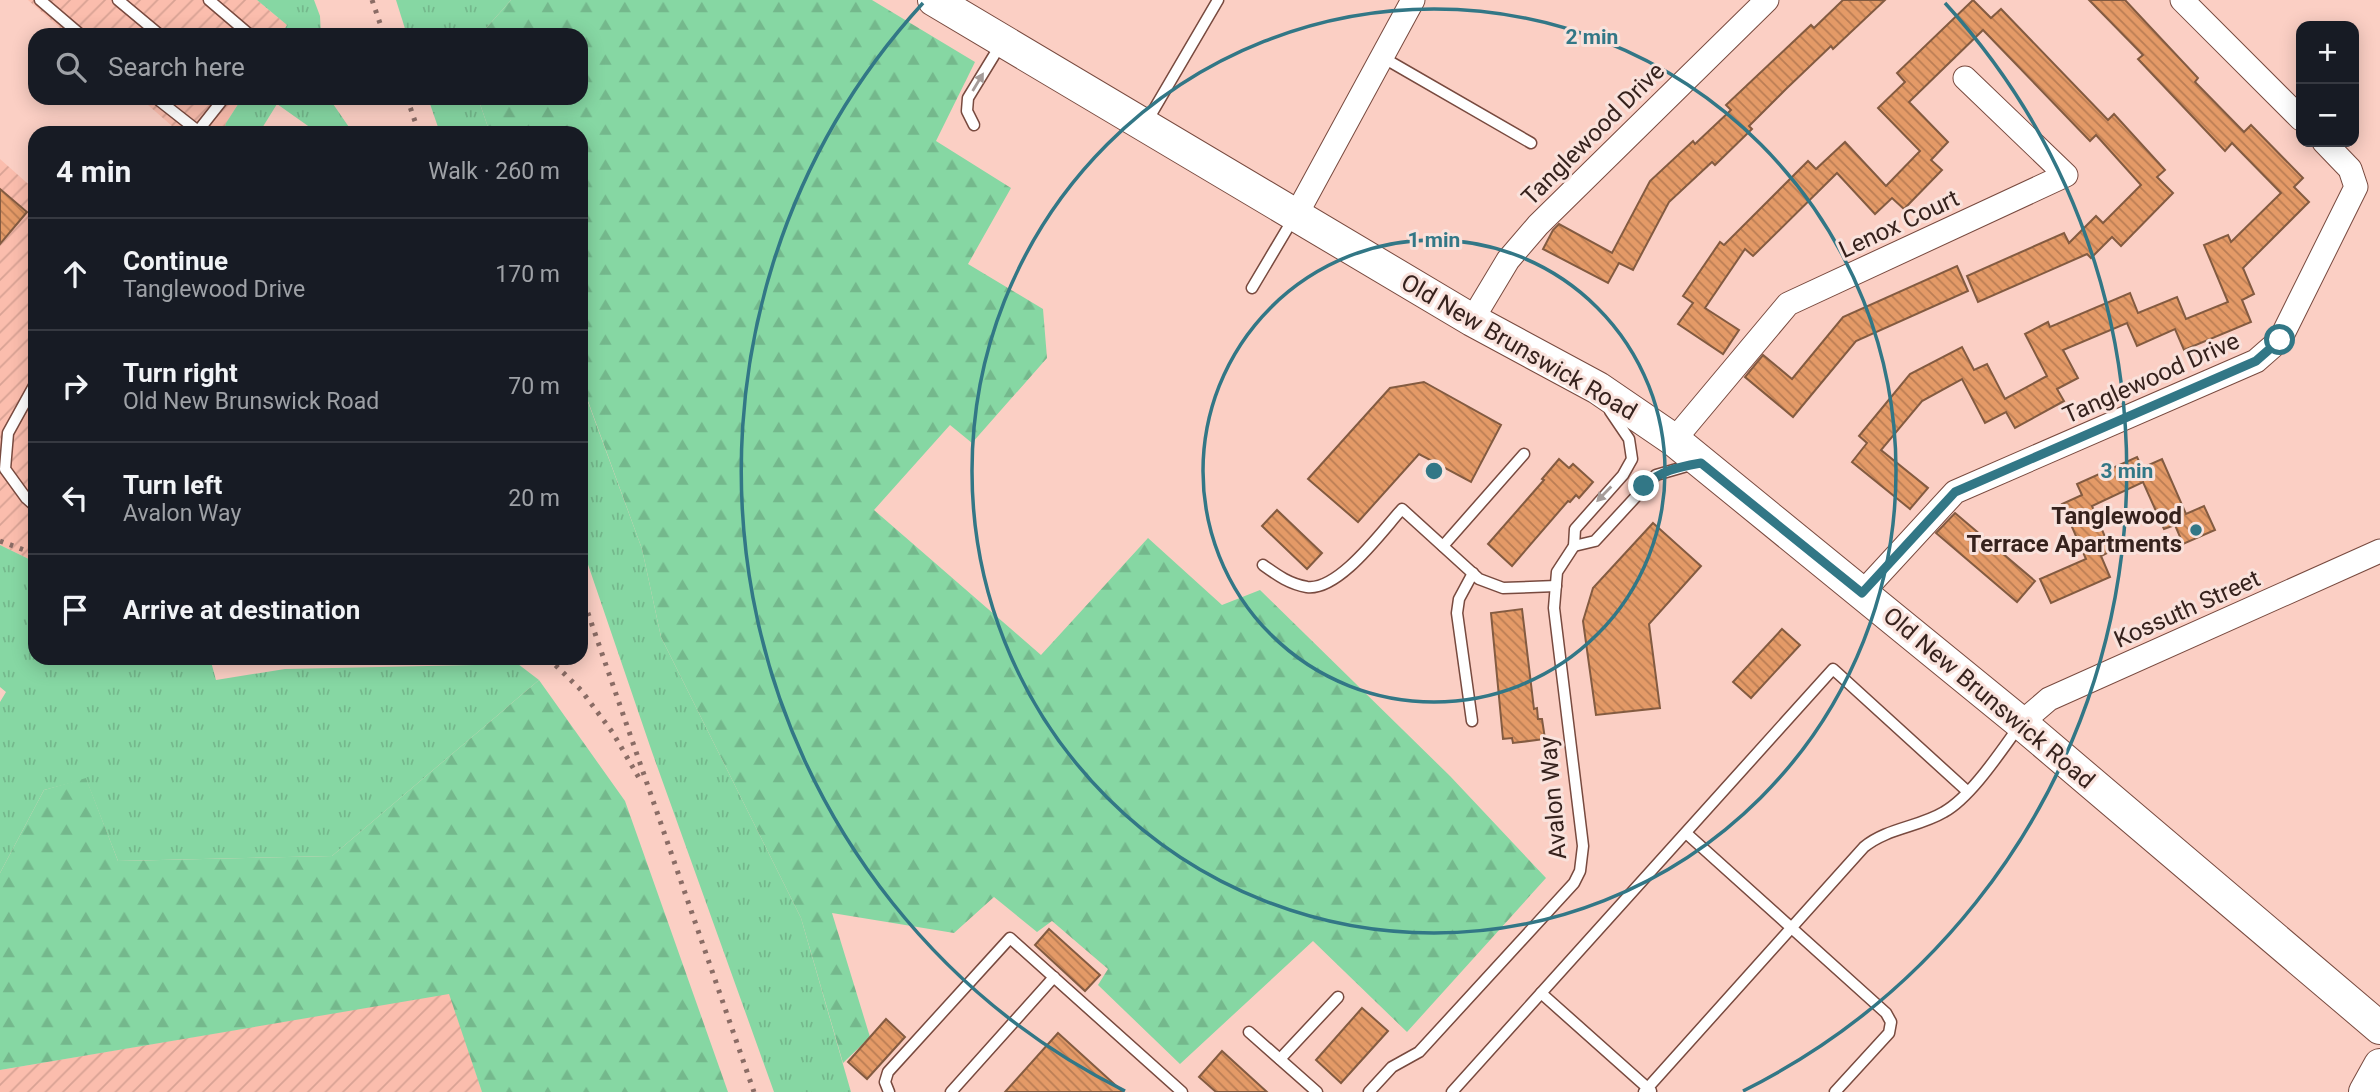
<!DOCTYPE html>
<html lang="en">
<head>
<meta charset="utf-8">
<style>
  :root { --surface:#171b24; --page:#242831; --text:#f1f3f6; --muted:#9ea1a6; --line:#363941 }
  body { margin:0; font-family:Roboto,sans-serif; background:var(--page); color:var(--text) }
  .controls { position:absolute; right:21px; top:21px; display:grid; overflow:hidden; border-radius:14px; box-shadow:0 4px 18px #0003 }
  .controls button { width:63px; height:63px; display:grid; place-items:center; padding:0; border:0; border-bottom:2px solid var(--line); background:var(--surface); color:var(--text); font:35px sans-serif }
  .stop { position:absolute; width:21px; height:21px; margin:-16px; border:5px solid #327786; border-radius:50%; background:#fff }
  .stop.end { background:#327786; border-color:#fff; box-shadow:0 2px 7px #0008 }
  .list { margin:0; padding:0; list-style:none }
  h2 { display:flex; justify-content:space-between; align-items:center; height:91px; margin:0; padding:0 28px; font-size:30px }
  h2 small { font-size:23px; font-weight:400; color:var(--muted) }
  .list li { display:grid; grid-template-columns:46px 1fr auto; gap:21px; align-items:center; box-sizing:border-box; height:112px; padding:0 28px; border-top:2px solid var(--line) }
  .list b { display:block; font-size:26px; white-space:nowrap }
  .list p { margin:0; font-size:23px; white-space:nowrap; color:var(--muted) }
  .list em { font-size:23px; font-style:normal; color:var(--muted) }
  .icon { flex:none; width:38px; height:38px; fill:none; stroke:currentColor; stroke-width:2; stroke-linecap:round; stroke-linejoin:round }
  .map { position:relative; flex:none; width:2380px; height:1092px; overflow:hidden }
  .search { position:absolute; background:var(--surface); box-shadow:0 4px 18px #0003; left:28px; top:28px; width:560px; height:77px; display:flex; align-items:center; gap:18px; box-sizing:border-box; padding:0 24px; border-radius:21px; color:var(--muted); font-size:26px }
  .panel { position:absolute; background:var(--surface); box-shadow:0 4px 18px #0003; left:28px; top:126px; width:560px; height:539px; border-radius:21px }
  .map>svg:first-child { display:block }
</style>
</head>
<body>
<div class="map">
<svg width="2380" height="1092" viewBox="0 0 2380 1092">
  <defs>
    <pattern id="industrial-furrows" width="10" height="10" patternUnits="userSpaceOnUse" patternTransform="scale(1.75)"><rect width="10" height="10" fill="#fbbdad"/><path d="M-1 1l2-2M0 10L10 0M9 11l2-2" fill="none" stroke="#d8a294"/></pattern>
    <pattern id="grass-tufts" width="24" height="20" patternUnits="userSpaceOnUse" patternTransform="scale(1.75)"><rect width="24" height="20" fill="#86d7a3"/><path d="M3 7l-1-3M5 7V3M7 7l1-3M15 17l-1-3M17 17v-4M19 17l1-3" fill="none" stroke="#74b88c"/></pattern>
    <pattern id="forest-firs" width="22" height="20" patternUnits="userSpaceOnUse" patternTransform="scale(1.75)"><rect width="22" height="20" fill="#86d7a3"/><path d="M5 1l3.5 6h-7zM16 11l3.5 6h-7z" fill="#74b88c"/></pattern>
    <pattern id="building-back-hatch" width="6" height="6" patternUnits="userSpaceOnUse" patternTransform="scale(1.75)"><rect width="6" height="6" fill="#e49a67"/><path d="M-1 5l2 2M0 0l6 6M5-1l2 2" fill="none" stroke="#ba7d54"/></pattern>
  </defs>
  <rect width="100%" height="100%" fill="#fbcfc4"/>
  <g fill="url(#industrial-furrows)">
    <polygon points="28,0 257,0 287,25 281,35 68,35"/>
    <polygon points="140,98 242,98 226,123 223,133 180,133"/>
    <polygon points="0,159 35,190 35,562 0,545"/>
    <polygon points="450,993 482,1092 0,1092 0,1070"/>
  </g>
  <g fill="url(#grass-tufts)">
    <polygon points="257,0 314,0 320,16 321,35 281,35 287,25"/>
    <polygon points="396,0 511,0 480,35 407,35"/>
    <polygon points="242,98 329,98 353,133 318,133 277,104 259,133 223,133 226,123"/>
    <polygon points="428,98 478,98 490,133 440,133"/>
    <polygon points="581,383 642,549 661,637 801,918 851,1092 774,1092 652,752 581,544"/>
    <polygon points="0,545 35,562 35,658 210,658 216,680 285,669 518,664 539,680 332,856 118,861 86,779 44,790 0,873 0,702 6,692 0,687"/>
  </g>
  <g fill="url(#forest-firs)">
    <polygon points="511,0 872,0 975,62 936,141 1011,188 968,264 1043,309 1047,358 972,443 950,425 874,510 1041,655 1148,538 1222,605 1260,590 1450,776 1546,878 1407,1032 1313,941 1180,1064 1098,985 1108,969 1052,921 1037,932 994,897 954,933 832,913 870,1037 843,1063 801,918 661,637 642,549 581,382 581,133 490,133 478,98 581,98 581,35 480,35"/>
    <polygon points="539,680 625,801 728,1092 482,1092 449,994 0,1070 0,873 44,790 86,778 118,861 332,856"/>
  </g>
  <g fill="url(#building-back-hatch)" stroke="#835b41" stroke-width="2">
    <polygon points="1843,0 1885,0 1833,49 1831,46 1786,89 1749,126 1752,129 1715,165 1712,162 1669,202 1633,270 1619,263 1608,283 1543,249 1553,230 1559,224 1612,253 1650,181 1693,141 1695,144 1731,110 1726,105 1811,25 1814,28"/>
    <polygon points="1973,0 1991,18 2001,9 2108,120 2114,114 2165,170 2157,177 2173,193 2121,246 2112,237 2091,258 2087,254 1978,302 1967,276 2064,233 2069,243 2096,216 2103,223 2141,185 2096,135 2090,141 1983,30 1909,102 1948,142 1931,160 1942,170 1904,209 1892,198 1875,214 1837,173 1753,256 1745,249 1705,308 1739,330 1723,354 1678,324 1693,303 1683,296 1720,242 1724,245 1808,161 1816,169 1845,142 1886,186 1920,151 1878,108 1905,82 1897,73"/>
    <polygon points="2089,0 2125,0 2198,78 2195,82 2244,132 2251,125 2303,178 2294,187 2309,202 2243,268 2254,294 2242,300 2251,322 2184,350 2175,329 2137,346 2127,323 2063,350 2078,378 2057,389 2064,401 2015,428 2006,412 1985,423 1962,379 1922,401 1881,450 1928,488 1910,509 1852,462 1867,443 1859,436 1910,374 1962,347 1974,370 1987,364 2005,399 2047,376 2025,334 2048,322 2050,327 2130,293 2138,313 2177,297 2186,319 2228,302 2204,245 2228,235 2231,242 2281,193 2232,143 2225,151 2138,59 2143,55"/>
    <polygon points="0,189 27,212 0,244"/>
    <polygon points="1957,266 1968,291 1856,341 1793,417 1745,377 1763,355 1792,379 1843,317"/>
    <polygon points="1424,382 1501,425 1471,482 1419,454 1358,522 1308,479 1390,388"/>
    <polygon points="2137,457 2142,468 2162,459 2186,514 2204,506 2215,530 2183,544 2175,525 2164,529 2143,482 2092,506 2111,551 2101,556 2110,577 2051,603 2040,579 2086,559 2062,504 2082,495 2077,484"/>
    <polygon points="1559,459 1569,468 1573,464 1593,482 1579,498 1576,495 1570,502 1568,501 1512,566 1488,544 1544,480 1542,479"/>
    <polygon points="1277,510 1322,553 1307,569 1262,526"/>
    <polygon points="1955,513 2035,581 2017,602 1936,533"/>
    <polygon points="1653,523 1701,566 1649,624 1660,708 1596,715 1583,621 1593,588"/>
    <polygon points="1522,609 1534,709 1537,708 1538,719 1542,719 1545,739 1513,743 1512,738 1503,739 1491,613"/>
    <polygon points="1782,629 1800,645 1751,698 1733,682"/>
    <polygon points="1049,929 1100,975 1085,991 1035,945"/>
    <polygon points="1362,1008 1388,1031 1341,1083 1316,1060"/>
    <polygon points="886,1019 905,1037 867,1079 848,1062"/>
    <polygon points="1058,1033 1123,1092 1005,1092"/>
    <polygon points="1222,1051 1267,1092 1216,1092 1199,1077"/>
  </g>
  <g fill="none" stroke-linecap="round" stroke-linejoin="round">
    <g stroke="#784a3f" stroke-width="13">
      <g id="lane">
        <polyline points="40,0 81,35"/>
        <polyline points="118,0 160,35"/>
        <polyline points="209,0 250,35"/>
        <polyline points="1382,57 1531,143"/>
        <polyline points="156,98 198,131 224,98"/>
        <polyline points="1146,123 1218,0"/>
        <polyline points="974,125 967,111 968,98 1001,44"/>
        <polyline points="1252,288 1293,219"/>
        <polyline points="35,384 8,433 5,469 26,498 35,506"/>
        <polyline points="1443,546 1524,454"/>
        <polyline points="1574,546 1595,541 1656,475 1694,464"/>
        <path d="M1263,565C1277,575 1289,584 1307,587C1339,591 1382,531 1402,509L1479,579L1503,588L1556,586"/>
        <polyline points="1472,721 1457,613 1459,599 1473,573"/>
        <polyline points="1686,833 1886,1013 1891,1022 1889,1033 1835,1092"/>
        <polyline points="1541,993 1651,1091"/>
        <polyline points="1249,1032 1317,1092"/>
        <polyline points="1280,1059 1338,997"/>
        <polyline points="889,1092 885,1082 888,1072 1010,938 1182,1092"/>
        <polyline points="951,1092 1054,977"/>
        <polyline points="1369,1092 1392,1067 1419,1052 1574,883 1580,871 1583,846 1554,608 1557,572 1574,546 1575,529 1623,475 1632,459 1629,439 1610,411"/>
        <polyline points="1452,1092 1833,669 1967,791"/>
        <path d="M1644,1092L1864,847C1887,828 1919,827 1944,812C1971,797 2001,751 2020,725"/>
      </g>
    </g>
    <g stroke="#784a3f" stroke-width="25">
      <g id="street">
        <polyline points="2182,0 2301,119"/>
        <polyline points="1295,217 1413,0"/>
        <polyline points="1472,320 1508,260 1538,225 1767,0"/>
        <polyline points="1674,440 1788,304 2066,175 1965,78"/>
        <polyline points="1862,593 1955,492 2256,361 2280,340 2356,187 2350,169 2324,142"/>
        <polyline points="2021,723 2049,699 2380,551"/>
      </g>
    </g>
    <g stroke="#784a3f" stroke-width="34">
      <g id="secondary">
        <polyline points="934,0 1472,320 1598,388 1674,440 2021,723 2380,1028"/>
        <polyline points="2365,1092 2380,1065"/>
      </g>
    </g>
    <use href="#lane" stroke="#fff" stroke-width="10"/>
    <use href="#street" stroke="#fff" stroke-width="23"/>
    <use href="#secondary" stroke="#fff" stroke-width="32"/>
    <g stroke="#8a6c65" stroke-width="5" stroke-dasharray="3.5 7" stroke-linecap="butt">
      <polyline points="372,0 384,35"/>
      <polyline points="407,98 419,133"/>
      <polyline points="0,541 35,554"/>
      <polyline points="581,593 754,1092"/>
      <polyline points="548,658 581,690 613,733 639,778"/>
    </g>
  </g>
  <defs><path id="oneway-solid" d="M-6-.8H1V-3.2L6.5 0L1 3.2V.8H-6Z" transform="scale(1.75)"/></defs>
  <g fill="#a59c99">
    <use href="#oneway-solid" transform="translate(978 82) rotate(-59)"/>
    <use href="#oneway-solid" transform="translate(1604 494) rotate(134)"/>
  </g>
  <g fill="none" stroke-linecap="round" stroke-linejoin="round">
    <path stroke="#327786" stroke-width="9" d="M1644,486C1661,470 1679,467 1701,463L1862,593L1955,492L2256,361L2280,340"/>
  </g>
  <g fill="none" stroke="#327786" stroke-width="3.5">
    <circle cx="1434" cy="471" r="231"/>
    <circle cx="1434" cy="471" r="462"/>
    <path d="M1125 1091A693 693 0 0 1 923 3M1945 3A693 693 0 0 1 1743 1091"/>
  </g>
  <circle fill="#327786" stroke="#f9e2dc" stroke-width="2.5" cx="2196" cy="530" r="7"/>
  <g text-anchor="middle" dominant-baseline="central" stroke-width="6" stroke-linejoin="round" paint-order="stroke">
    <g font-size="24" fill="#36221d" stroke="#f9e2dc">
      <text transform="translate(1593 134) rotate(-45)">Tanglewood Drive</text>
      <text transform="translate(1899 224) rotate(-25)">Lenox Court</text>
      <text transform="translate(1519 347) rotate(30)">Old New Brunswick Road</text>
      <text transform="translate(2151 378) rotate(-24)">Tanglewood Drive</text>
      <text transform="translate(2187 609) rotate(-24)">Kossuth Street</text>
      <text transform="translate(1989 698) rotate(40)">Old New Brunswick Road</text>
      <text transform="translate(1553 798) rotate(-95)">Avalon Way</text>
    </g>
    <g font-size="24" font-weight="bold" fill="#36221d" stroke="#f9e2dc" text-anchor="end">
      <text x="2182" y="516">Tanglewood<tspan x="2182" dy="28">Terrace Apartments</tspan></text>
    </g>
  </g>
  <circle cx="1434" cy="471" r="10" fill="#327786" stroke="#f9e2dc" stroke-width="3.5"/>
  <g font-size="21" text-anchor="middle" font-weight="bold" fill="#327786" stroke="#f9e2dc" stroke-width="6" stroke-linejoin="round" paint-order="stroke">
    <text x="1592" y="44">2 min</text>
    <text x="1434" y="247">1 min</text>
    <text x="2127" y="478">3 min</text>
  </g>
</svg>
<div class="controls">
<button>+</button>
<button>−</button>
</div>
<div class="stop" style="left:2280px;top:340px"></div>
<div class="stop end" style="left:1644px;top:486px"></div>
<div class="search"><svg class="icon" aria-label="search" viewBox="0 0 24 24"><circle cx="10" cy="10" r="6"/><path d="M15 15l6 6"/></svg>Search here</div>
<section class="panel">
<h2>4 min<small>Walk · 260 m</small></h2>
<ul class="list">
<li><svg class="icon" aria-label="ahead" viewBox="0 0 24 24"><path d="M12 20V5M6 11l6-6 6 6"/></svg><div><b>Continue</b><p>Tanglewood Drive</p></div><em>170 m</em></li>
<li><svg class="icon" aria-label="right" viewBox="0 0 24 24"><path d="M7 20v-9h11M14 6l5 5-5 5"/></svg><div><b>Turn right</b><p>Old New Brunswick Road</p></div><em>70 m</em></li>
<li><svg class="icon" aria-label="left" viewBox="0 0 24 24"><path d="M17 20v-9H6M10 6l-5 5 5 5"/></svg><div><b>Turn left</b><p>Avalon Way</p></div><em>20 m</em></li>
<li><svg class="icon" aria-label="arrive" viewBox="0 0 24 24"><path d="M6 21V4h12l-3 4 3 4H6"/></svg><div><b>Arrive at destination</b></div></li>
</ul>
</section>
</div>
</body>
</html>
